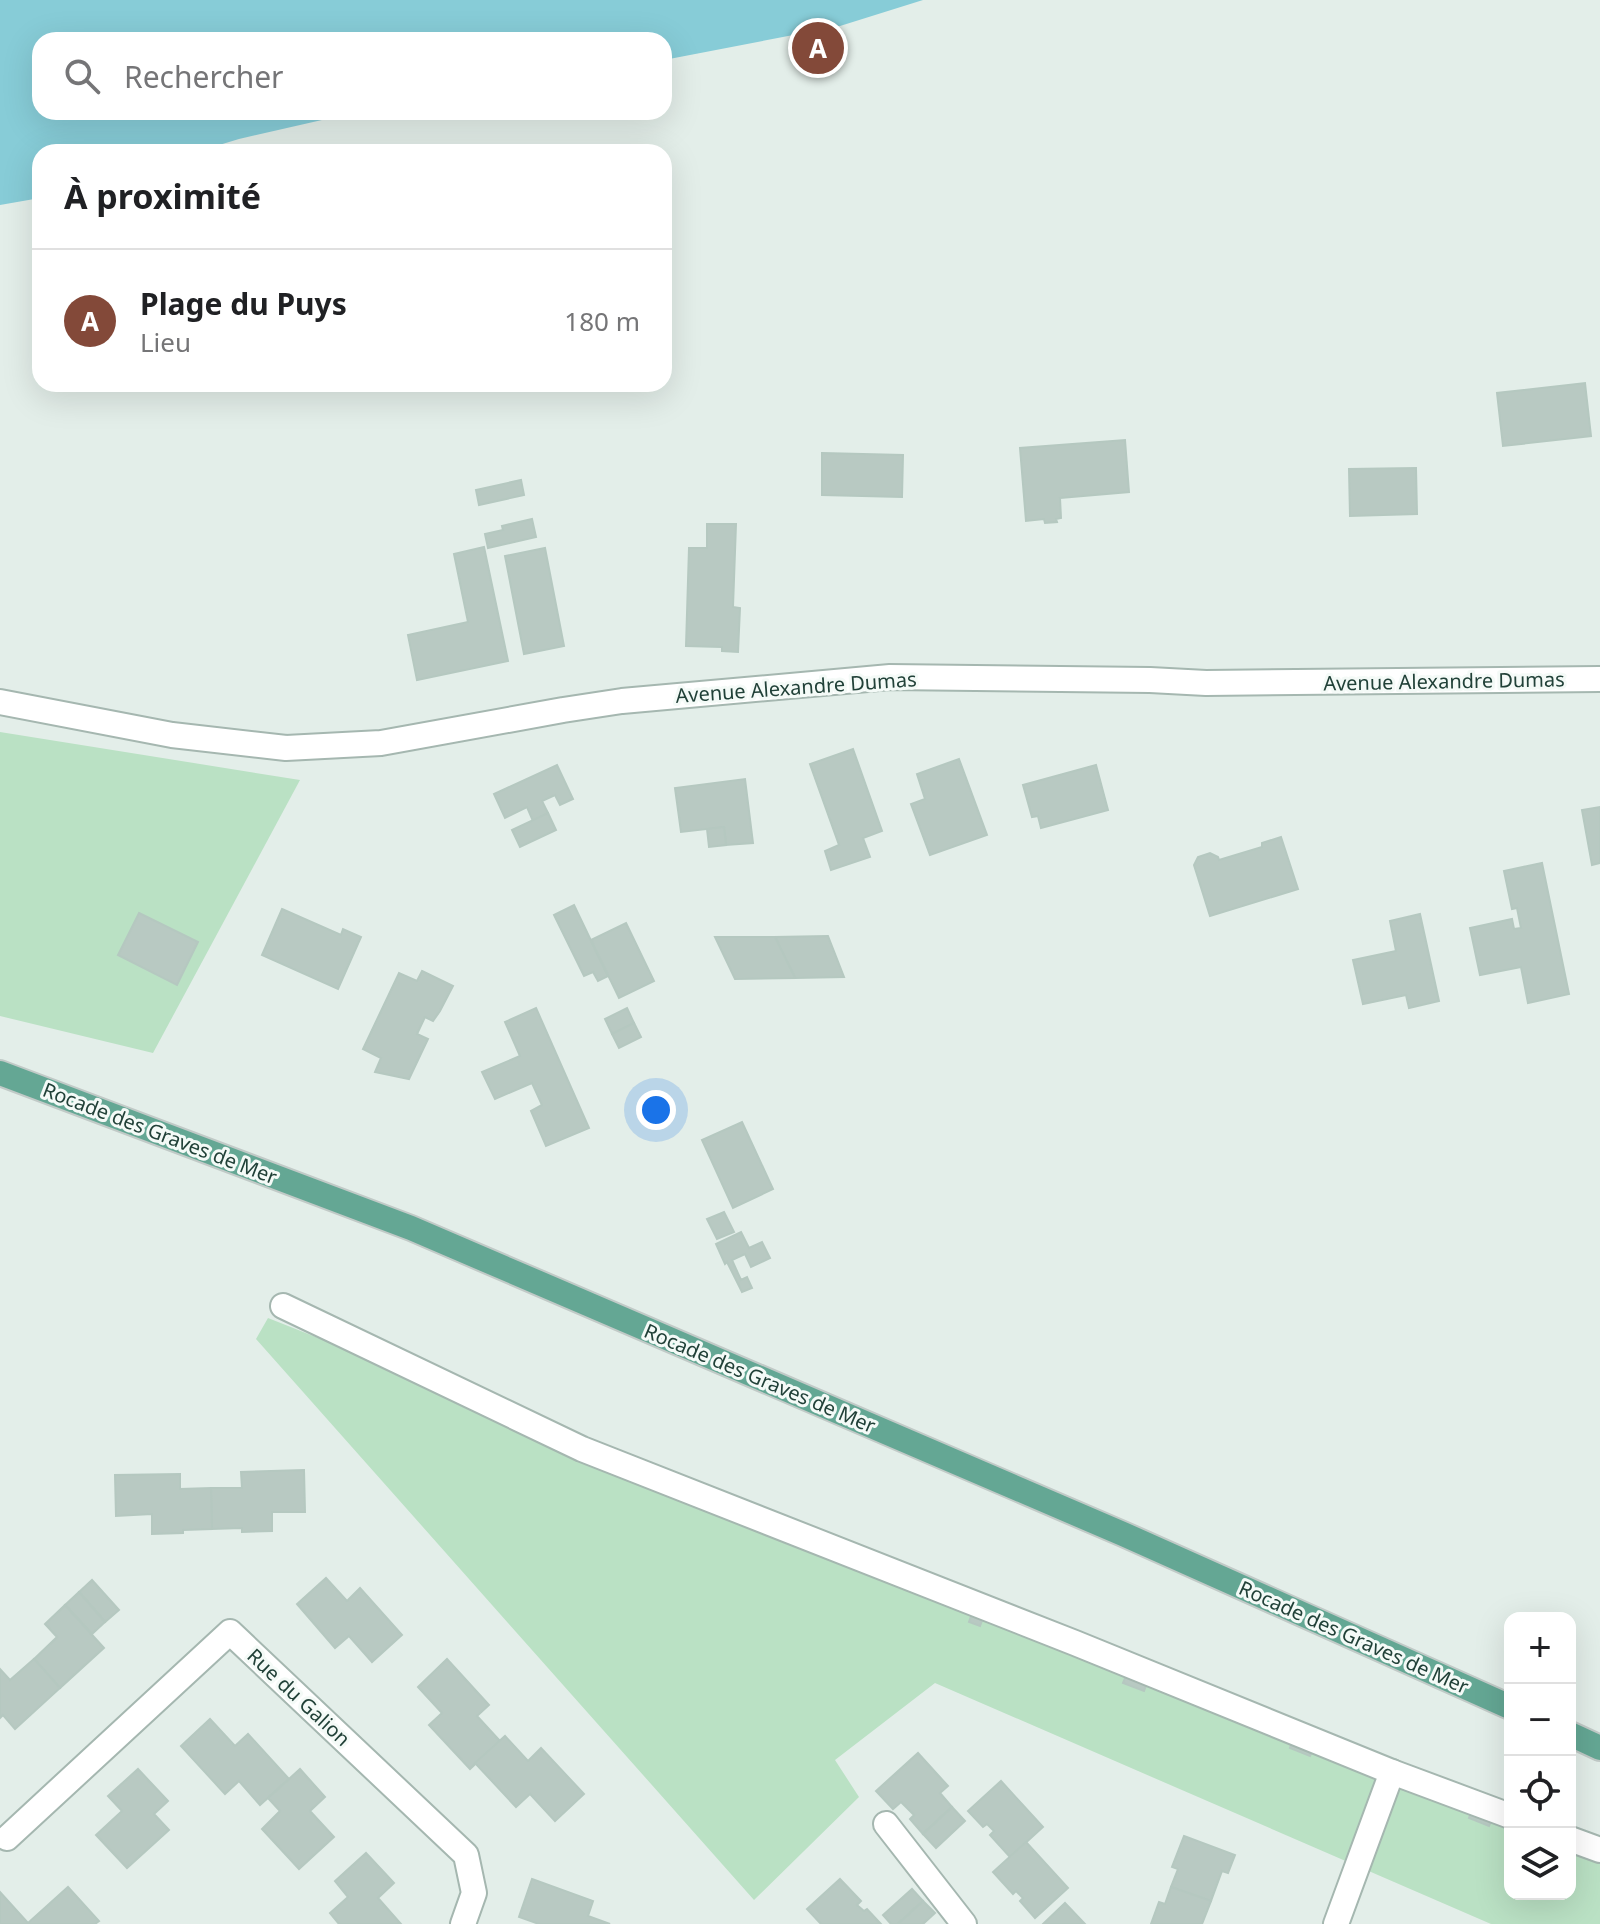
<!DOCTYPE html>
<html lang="fr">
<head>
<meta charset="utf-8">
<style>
  :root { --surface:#fff; --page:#f6f6f6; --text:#202124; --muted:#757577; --line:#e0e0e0; --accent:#834939 }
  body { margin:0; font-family:"Noto Sans",sans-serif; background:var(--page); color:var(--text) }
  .controls { position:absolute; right:24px; bottom:24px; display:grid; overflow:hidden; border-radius:16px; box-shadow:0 8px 32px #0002 }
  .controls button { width:72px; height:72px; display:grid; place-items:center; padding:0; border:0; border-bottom:2px solid var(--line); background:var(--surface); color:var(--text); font:40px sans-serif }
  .you { position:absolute; left:656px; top:1110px; width:28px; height:28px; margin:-20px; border:6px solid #fff; border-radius:50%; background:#1a73e8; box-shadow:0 0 0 12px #1a73e833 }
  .badge { display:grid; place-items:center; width:52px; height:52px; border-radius:50%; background:var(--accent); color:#fff; font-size:26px; font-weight:700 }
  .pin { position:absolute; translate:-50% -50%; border:4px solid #fff; box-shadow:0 2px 8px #0006 }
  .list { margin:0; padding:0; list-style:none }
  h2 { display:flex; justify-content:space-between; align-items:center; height:104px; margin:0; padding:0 32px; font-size:34px }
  h2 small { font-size:26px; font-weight:400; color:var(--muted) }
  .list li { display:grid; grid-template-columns:52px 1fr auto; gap:24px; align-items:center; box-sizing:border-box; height:144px; padding:0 32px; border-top:2px solid var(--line) }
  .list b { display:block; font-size:30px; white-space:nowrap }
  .list p { margin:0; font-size:26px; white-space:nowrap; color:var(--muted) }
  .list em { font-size:26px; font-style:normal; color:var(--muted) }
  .icon { flex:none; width:44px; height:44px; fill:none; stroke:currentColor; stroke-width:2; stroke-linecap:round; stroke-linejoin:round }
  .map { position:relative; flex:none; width:1600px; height:1924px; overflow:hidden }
  .search { position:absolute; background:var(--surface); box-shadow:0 8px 32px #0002; left:32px; top:32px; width:640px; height:88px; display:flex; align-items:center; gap:20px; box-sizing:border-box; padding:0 28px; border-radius:24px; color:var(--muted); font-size:30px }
  .panel { position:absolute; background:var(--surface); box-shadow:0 8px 32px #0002; left:32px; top:144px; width:640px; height:248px; border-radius:24px }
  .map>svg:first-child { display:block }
</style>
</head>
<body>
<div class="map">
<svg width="1600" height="1924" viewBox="0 0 1600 1924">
  <rect width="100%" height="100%" fill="#e3eee9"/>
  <g fill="#bae1c4">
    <polygon points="0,732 300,780 153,1053 0,1016"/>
    <polygon points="268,1318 1259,1711 1510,1809 1510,1894 1570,1894 1570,1832 1600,1843 1600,1924 1491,1924 935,1683 835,1760 859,1797 754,1900 256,1339"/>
  </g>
  <polygon fill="#87ccd7" points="0,0 923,0 840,26 664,60 664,40 40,40 40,112 357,112 239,139 196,152 40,152 40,198 0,205"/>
  <g fill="#b8c9c2" stroke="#b5c8c0" stroke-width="2">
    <polygon points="1585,383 1591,436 1503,446 1497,393"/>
    <polygon points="1125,440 1129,492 1060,498 1061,518 1056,519 1057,522 1045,523 1044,519 1026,521 1020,448"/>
    <polygon points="822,453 903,455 902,497 822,495"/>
    <polygon points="1416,468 1417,514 1350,516 1349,469"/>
    <polygon points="521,480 524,495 479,505 476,490"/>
    <polygon points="532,519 536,537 488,548 485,534 503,530 502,526"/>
    <polygon points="707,524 736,524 733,607 740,608 738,652 722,651 722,647 686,646 689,548 707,548"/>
    <polygon points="484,547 508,661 417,680 408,635 468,622 454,554"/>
    <polygon points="545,548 564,646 524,654 505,556"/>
    <polygon points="853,749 882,831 863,838 870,857 831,870 825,851 839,845 810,764"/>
    <polygon points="959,759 987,835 930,855 911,804 925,799 917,774"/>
    <polygon points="557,765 573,799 560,805 555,795 542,801 548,813 533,821 527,807 505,818 494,794"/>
    <polygon points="1096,765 1108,810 1041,828 1038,816 1032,817 1023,785"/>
    <polygon points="745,779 753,843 726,845 724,827 681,832 675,788"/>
    <polygon points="1600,807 1600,863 1592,865 1582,810"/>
    <polygon points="548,813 556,830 520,847 512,830"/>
    <polygon points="724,827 726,845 709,847 707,829"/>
    <polygon points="1281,837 1298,889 1210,916 1194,865 1198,857 1210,853 1218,857 1219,860 1262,847 1262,843"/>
    <polygon points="1542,863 1569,994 1528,1003 1521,967 1480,975 1470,928 1512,919 1514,929 1521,928 1517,908 1512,909 1504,871"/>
    <polygon points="574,905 608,976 598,981 593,972 584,976 554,915"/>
    <polygon points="282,909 341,935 343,929 361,937 338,989 262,955"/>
    <polygon points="139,913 198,942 177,985 118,955"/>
    <polygon points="1420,914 1439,1001 1409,1008 1406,995 1363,1004 1353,960 1396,951 1390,921"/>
    <polygon points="626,923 654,981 619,998 591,940"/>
    <polygon points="828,936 844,977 795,978 775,937"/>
    <polygon points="715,937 775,937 795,978 735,979"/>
    <polygon points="422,971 453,986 440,1011 433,1021 425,1017 417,1034 428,1039 409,1079 375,1072 381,1058 363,1049 399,973 417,981"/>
    <polygon points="536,1008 589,1128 546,1146 531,1111 542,1105 532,1083 495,1099 482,1072 520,1056 505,1022"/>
    <polygon points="627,1008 634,1023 612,1034 605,1019"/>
    <polygon points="634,1023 641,1037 619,1048 612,1034"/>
    <polygon points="742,1122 773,1189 733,1208 702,1140"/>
    <polygon points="724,1212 734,1232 717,1239 707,1219"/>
    <polygon points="741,1232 749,1248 762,1242 770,1258 751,1267 745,1254 732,1260 741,1280 747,1277 752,1288 742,1292 727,1262 725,1264 716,1244"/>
    <polygon points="304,1470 305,1512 272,1512 272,1531 242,1532 242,1528 212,1529 211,1488 242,1488 241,1472"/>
    <polygon points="180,1474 180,1489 211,1488 212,1529 183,1530 183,1533 152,1534 152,1514 116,1516 115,1475"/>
    <polygon points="326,1578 347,1601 360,1588 402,1635 372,1662 349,1636 335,1648 297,1604"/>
    <polygon points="92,1580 119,1610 105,1622 79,1592"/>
    <polygon points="79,1592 105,1622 92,1634 65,1605"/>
    <polygon points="65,1605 104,1648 60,1688 34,1659 57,1637 45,1624"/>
    <polygon points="973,1611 984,1615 980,1626 969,1622"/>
    <polygon points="34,1659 60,1688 15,1729 3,1715 0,1718 0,1669 10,1680"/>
    <polygon points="447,1659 489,1705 477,1716 500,1741 470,1769 429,1725 442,1713 418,1687"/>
    <polygon points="1128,1671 1148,1680 1144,1691 1123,1683"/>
    <polygon points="210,1719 235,1746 248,1734 289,1779 260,1805 239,1781 225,1794 181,1746"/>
    <polygon points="505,1736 528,1761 541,1748 584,1794 555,1821 530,1794 516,1807 475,1763"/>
    <polygon points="1294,1737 1315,1745 1310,1756 1290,1748"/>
    <polygon points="918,1753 948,1786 940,1793 952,1807 923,1834 910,1819 914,1815 901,1802 893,1809 876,1791"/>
    <polygon points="138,1769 168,1801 154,1814 169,1830 127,1868 96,1835 122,1811 108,1796"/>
    <polygon points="300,1769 325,1797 310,1811 334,1837 299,1869 262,1829 280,1811 268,1798"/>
    <polygon points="1001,1781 1043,1827 1010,1857 990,1835 994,1831 987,1824 983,1827 968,1811"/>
    <polygon points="952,1807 965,1821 936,1848 923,1834"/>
    <polygon points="1473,1807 1494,1815 1489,1826 1469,1818"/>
    <polygon points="1184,1836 1235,1855 1228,1873 1222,1871 1211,1901 1171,1887 1178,1869 1172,1867"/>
    <polygon points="1026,1842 1068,1888 1035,1918 1020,1901 1023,1898 1016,1891 1013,1894 993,1872"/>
    <polygon points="366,1853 394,1883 378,1898 401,1924 339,1924 330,1913 348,1897 335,1881"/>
    <polygon points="532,1879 593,1901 588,1916 610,1924 539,1924 519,1917"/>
    <polygon points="840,1879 861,1901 857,1905 864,1911 867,1909 881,1924 821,1924 807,1909"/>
    <polygon points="68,1887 99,1921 95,1924 0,1924 0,1892 28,1923"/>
    <polygon points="1171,1887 1211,1901 1202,1924 1151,1924 1159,1902 1165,1904"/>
    <polygon points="912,1889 923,1901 898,1924 891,1924 883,1915"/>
    <polygon points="923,1901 935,1913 923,1924 898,1924"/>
    <polygon points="1065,1903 1085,1924 1043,1924"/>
  </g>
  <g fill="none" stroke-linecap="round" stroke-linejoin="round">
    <g stroke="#a5b7b0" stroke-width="28">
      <g id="minor">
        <polyline points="0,702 172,735 286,748 381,743 563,710 622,701 890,677 1150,680 1206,683 1600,679"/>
        <polyline points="283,1306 582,1449 1075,1643 1392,1772 1510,1816"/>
        <polyline points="886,1824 964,1924"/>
        <polyline points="7,1838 230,1632 466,1855 474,1893 463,1924"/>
        <polyline points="1570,1839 1600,1850"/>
        <polyline points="1336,1924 1392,1772"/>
      </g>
    </g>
    <g stroke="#c1cac7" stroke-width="28">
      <g id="major">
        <polyline points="0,1073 411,1228 1123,1534 1510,1707"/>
        <polyline points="1570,1734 1600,1748"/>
      </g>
    </g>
    <use href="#minor" stroke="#fff" stroke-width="24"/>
    <use href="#major" stroke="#64a794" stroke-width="24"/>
  </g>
  <g text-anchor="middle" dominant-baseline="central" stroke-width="6" stroke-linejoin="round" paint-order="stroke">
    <g font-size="20" fill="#214138" stroke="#f4faf7">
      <text transform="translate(1444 681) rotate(-1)">Avenue Alexandre Dumas</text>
      <text transform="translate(796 687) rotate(-4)">Avenue Alexandre Dumas</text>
      <text transform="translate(160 1133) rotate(21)">Rocade des Graves de Mer</text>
      <text transform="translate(760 1378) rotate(23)">Rocade des Graves de Mer</text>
      <text transform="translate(1354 1637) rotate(24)">Rocade des Graves de Mer</text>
      <text transform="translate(299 1697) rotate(43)">Rue du Galion</text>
    </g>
  </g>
</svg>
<div class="controls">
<button>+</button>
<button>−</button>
<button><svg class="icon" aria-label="locate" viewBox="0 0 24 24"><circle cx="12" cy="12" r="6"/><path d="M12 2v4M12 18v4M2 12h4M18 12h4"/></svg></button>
<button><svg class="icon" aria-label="layers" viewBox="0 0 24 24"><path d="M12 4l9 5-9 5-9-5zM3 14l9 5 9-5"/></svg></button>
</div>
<div class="you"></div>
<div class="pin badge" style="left:818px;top:48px">A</div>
<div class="search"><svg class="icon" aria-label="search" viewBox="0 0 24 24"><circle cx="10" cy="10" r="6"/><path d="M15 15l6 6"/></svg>Rechercher</div>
<section class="panel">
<h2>À proximité<small></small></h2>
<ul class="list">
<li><span class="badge">A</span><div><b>Plage du Puys</b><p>Lieu</p></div><em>180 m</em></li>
</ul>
</section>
</div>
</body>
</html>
